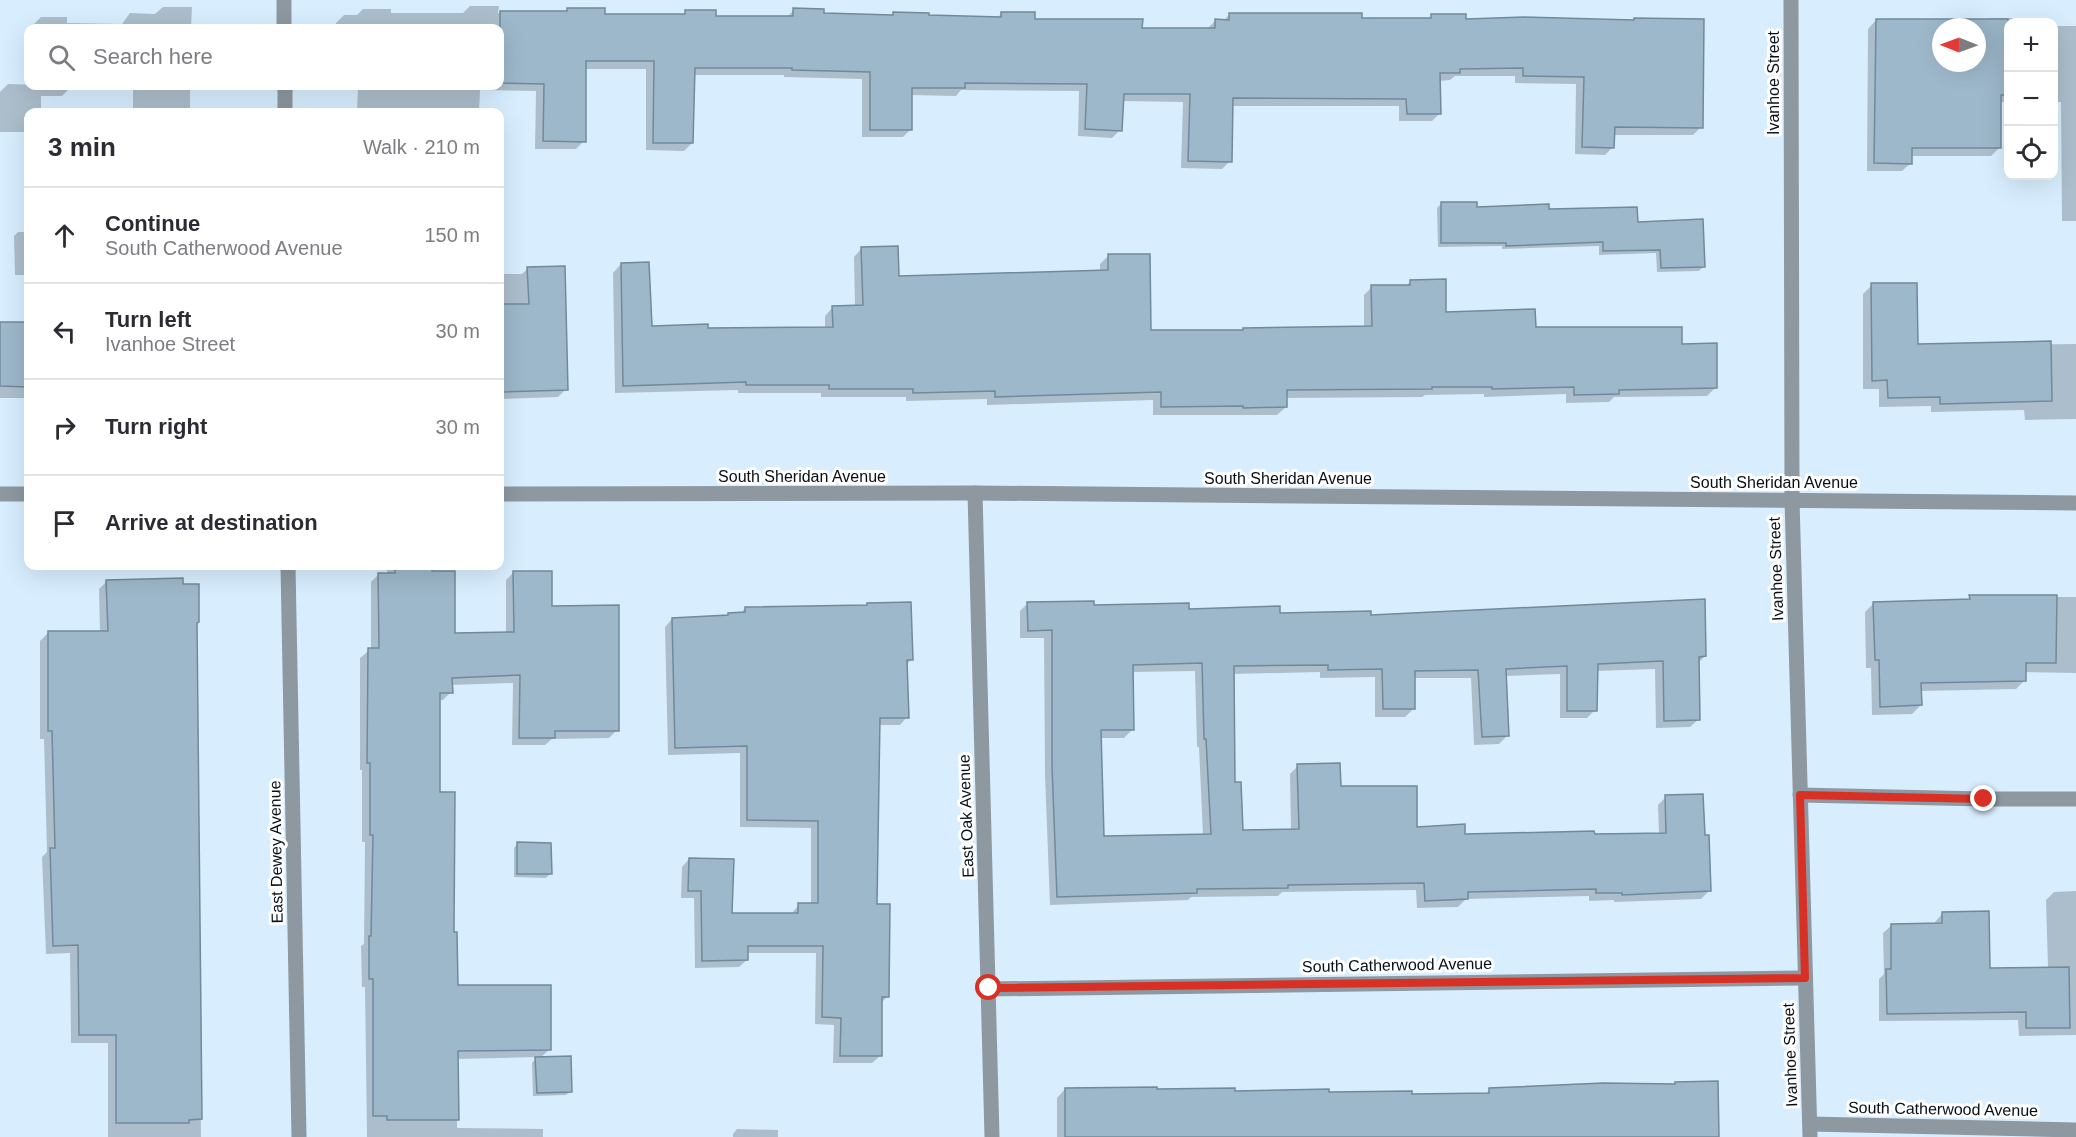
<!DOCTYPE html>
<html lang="en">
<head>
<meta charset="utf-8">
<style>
  :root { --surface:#fff; --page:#f2f2f3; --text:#2b2b33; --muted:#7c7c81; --line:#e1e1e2 }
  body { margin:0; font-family:Helvetica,sans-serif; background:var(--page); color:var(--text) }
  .controls { position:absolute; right:18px; top:18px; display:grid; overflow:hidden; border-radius:12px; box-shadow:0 6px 24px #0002 }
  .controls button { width:54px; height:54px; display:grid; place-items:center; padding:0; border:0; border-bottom:2px solid var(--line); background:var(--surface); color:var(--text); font:30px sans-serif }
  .compass { position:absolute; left:1932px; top:18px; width:54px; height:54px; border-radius:50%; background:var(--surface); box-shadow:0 6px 24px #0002; rotate:271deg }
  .stop { position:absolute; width:18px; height:18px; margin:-14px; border:4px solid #d93025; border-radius:50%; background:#fff }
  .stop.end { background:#d93025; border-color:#fff; box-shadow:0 2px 6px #0008 }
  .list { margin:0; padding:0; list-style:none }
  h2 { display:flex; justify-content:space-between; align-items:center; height:78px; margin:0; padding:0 24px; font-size:26px }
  h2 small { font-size:20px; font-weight:400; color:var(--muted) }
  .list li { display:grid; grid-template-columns:39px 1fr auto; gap:18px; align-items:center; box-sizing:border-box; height:96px; padding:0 24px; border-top:2px solid var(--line) }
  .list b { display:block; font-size:22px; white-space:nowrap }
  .list p { margin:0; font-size:20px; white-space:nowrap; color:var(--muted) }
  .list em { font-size:20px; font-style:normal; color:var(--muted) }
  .icon { flex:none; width:33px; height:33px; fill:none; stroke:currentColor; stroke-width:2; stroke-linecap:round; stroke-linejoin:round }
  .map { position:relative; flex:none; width:2076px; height:1137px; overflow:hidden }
  .search { position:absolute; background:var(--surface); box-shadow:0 6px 24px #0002; left:24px; top:24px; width:480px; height:66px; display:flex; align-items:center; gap:15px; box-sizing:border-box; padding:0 21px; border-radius:12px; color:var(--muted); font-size:22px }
  .panel { position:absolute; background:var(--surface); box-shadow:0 6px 24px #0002; left:24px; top:108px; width:480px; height:462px; border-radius:12px }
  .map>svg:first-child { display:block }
</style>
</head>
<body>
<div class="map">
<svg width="2076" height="1137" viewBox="0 0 2076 1137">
  <rect width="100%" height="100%" fill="#d8eefe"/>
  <g fill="#0003" fill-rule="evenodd">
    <polygon points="470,6 499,6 498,13 564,13 568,9 604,15 681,16 686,12 714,17 786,18 794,10 823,15 891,16 894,14 927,17 997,18 1002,13 1033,21 1141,29 1207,29 1215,21 1223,21 1230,14 1361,19 1428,19 1432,15 1465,21 1633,21 1635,19 1701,127 1693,135 1613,135 1613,147 1605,155 1575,154 1576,84 1515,83 1515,76 1455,76 1450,80 1439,81 1440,113 1432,121 1399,121 1399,106 1232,106 1230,161 1222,169 1181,168 1183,102 1122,101 1120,130 1112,138 1078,136 1079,91 961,90 956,96 911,95 911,129 903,137 862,137 862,79 784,77 784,75 693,75 692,143 684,151 646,150 646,69 584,69 584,141 576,149 535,149 536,91 480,90 479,112 357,112 358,86 500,86 500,28 336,28 336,23 344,15 357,15 363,9 391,9 391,13 463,13"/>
    <polygon points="163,7 192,7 191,28 32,28 33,25 41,17 67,17 67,23 122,24 130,13 155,14"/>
    <path d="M1990,18H2022V22H2008V102H1999V148L1991,156H1911V163L1902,171H1867L1868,29L1876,20L1987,21ZM1941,27H1977V63H1941Z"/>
    <polygon points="2054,26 2076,26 2076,221 2062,221 2061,102 2054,102"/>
    <polygon points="8,84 71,86 71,87 62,96 41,96 41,112 28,112 28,132 0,132 0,92"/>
    <polygon points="133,86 190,86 190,112 141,112 141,108 133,108"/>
    <polygon points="1441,204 1475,208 1548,211 1636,223 1703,267 1699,271 1657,272 1656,253 1599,255 1599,246 1502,249 1502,246 1438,247 1437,208"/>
    <polygon points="18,232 28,232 28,275 15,275 14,236"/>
    <polygon points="862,248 897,277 1100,272 1100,264 1109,255 1149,332 1242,331 1244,329 1364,327 1364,295 1372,287 1406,286 1411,281 1445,313 1534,328 1681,345 1716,387 1707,396 1614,397 1609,402 1566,403 1566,394 1484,397 1484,394 1425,395 1422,397 1286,398 1286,407 1277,415 1153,415 1153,400 987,405 987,399 906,401 906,397 821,397 821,393 738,393 738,390 615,393 613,273 621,264 650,327 706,329 825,329 825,316 833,307 855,307 854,257"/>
    <polygon points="528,268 566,389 558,397 500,399 500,274 522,274"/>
    <polygon points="1872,285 1916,346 2076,344 2076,419 2025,420 2024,410 1931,412 1931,406 1879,407 1879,389 1863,389 1863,294"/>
    <rect x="0" y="324" width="28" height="74"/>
    <polygon points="392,566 431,566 431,572 454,635 506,634 506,580 514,572 551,608 617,730 609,738 552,739 545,745 512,745 513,683 451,685 451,692 443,700 438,700 439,794 456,986 550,1049 540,1058 571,1091 566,1095 533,1096 532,1063 537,1057 457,1059 457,1128 543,1129 543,1137 367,1137 365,987 362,987 361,946 364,944 365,842 362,842 362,770 360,770 360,658 371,649 371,582 379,574 387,574 387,570"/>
    <polygon points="107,581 196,624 201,1137 108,1137 108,1043 71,1043 70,953 46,954 42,857 47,852 44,739 40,739 40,641 48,633 100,633 99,589"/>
    <polygon points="1970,597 2076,597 2076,673 2025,672 2025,680 2016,689 1920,691 1921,705 1912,714 1872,715 1871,668 1866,668 1865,612 1874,603 1966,601"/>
    <path d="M1028,603L1279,615L1370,616L1705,656L1698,663L1699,719L1690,727L1656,728L1655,669L1596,671L1595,710L1587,718H1560V674L1505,676L1507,736L1499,744L1474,745L1471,678H1413L1414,708L1405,717H1375V677L1320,678V672L1233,674V784L1241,832L1291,831L1290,774L1298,766L1415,828L1464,836L1659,834L1658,805L1666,797L1709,891L1701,899L1614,902V900L1589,901V896L1466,899L1458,907L1417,908L1416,890L1282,892L1278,896L1191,897L1188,900L1050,905L1045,775L1044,638H1020V611ZM1195,671L1197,747H1199L1203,835L1102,837L1099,738H1124L1132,730V672Z"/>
    <polygon points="745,608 911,660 906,665 907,717 900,725 878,725 876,905 887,997 880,1004 880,1056 872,1063 833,1063 834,1025 815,1024 816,953 747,953 747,960 739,967 695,968 694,898 681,898 682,867 689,859 730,914 791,914 799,905 811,905 811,828 740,827 740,753 668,755 665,627 672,619 726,617 729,614 740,614"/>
    <polygon points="518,843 550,874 546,878 514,877 514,848"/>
    <polygon points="2076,891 2076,1035 2019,1036 2018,1020 1879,1021 1879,979 1884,974 1883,933 1892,925 1935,925 1935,922 1943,913 1988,969 2048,968 2046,900 2054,892"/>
    <polygon points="1065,1089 1411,1096 1485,1094 1490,1090 1718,1137 1057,1137 1057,1098"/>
    <polygon points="737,1129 778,1130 778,1137 733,1137 733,1134"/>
  </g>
  <g fill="#9db8ca" stroke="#708a9b" stroke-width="1.5" fill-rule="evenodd">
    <polygon points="567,8 605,8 605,14 685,14 685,10 716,10 716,16 793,16 793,8 824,9 824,13 893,15 893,12 929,13 929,15 1001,17 1001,12 1035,12 1035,19 1143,19 1142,28 1215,28 1215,19 1229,20 1229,13 1362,13 1362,18 1431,18 1431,14 1466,14 1466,19 1524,17 1634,20 1634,18 1704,19 1703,128 1615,127 1614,148 1582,147 1584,77 1523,76 1523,68 1460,69 1460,73 1440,73 1441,114 1407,114 1406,99 1233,98 1232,162 1188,161 1190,94 1124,94 1122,131 1085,129 1087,84 965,83 965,88 912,88 912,130 870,130 870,72 792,70 792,68 695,68 693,143 653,143 654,61 586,61 586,142 543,141 544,84 500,83 500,11 567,11"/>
    <path d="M1876,19H2008V95H2001V148H1912V164L1874,163ZM1941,27H1977V63H1941Z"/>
    <polygon points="1441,202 1477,202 1477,207 1549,204 1549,209 1637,207 1638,222 1703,219 1705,267 1661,268 1660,250 1603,251 1603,242 1506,246 1506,243 1441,243"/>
    <polygon points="898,246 899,276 1108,270 1108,254 1150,254 1151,330 1243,330 1243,328 1372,326 1371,285 1410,285 1410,280 1446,279 1446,312 1535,309 1536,327 1682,327 1682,344 1717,343 1717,388 1619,390 1619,394 1574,395 1574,387 1492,389 1492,387 1432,387 1432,389 1287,390 1287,407 1243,408 1243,406 1161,407 1161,392 995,397 995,391 913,393 913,389 829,389 829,385 746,385 746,382 623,386 621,263 649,262 652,326 708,324 708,328 833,327 832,306 863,305 861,247"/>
    <polygon points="565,266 568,390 500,392 500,304 529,304 527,267"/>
    <polygon points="1871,283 1917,283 1918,344 2051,341 2052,401 1940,404 1940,397 1888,398 1887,380 1872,381"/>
    <polygon points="0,322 28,322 28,387 0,386"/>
    <polygon points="395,566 432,566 432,571 455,571 455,633 514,632 513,571 552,571 552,606 619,605 619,731 555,731 555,738 519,738 520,675 452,678 453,693 440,693 440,792 455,792 454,932 457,932 458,985 551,985 551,1050 458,1051 459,1120 387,1120 387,1116 373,1116 373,979 369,979 369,936 371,936 373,835 370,835 370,763 367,763 368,648 379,648 378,573 395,573"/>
    <polygon points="183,578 183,584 199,584 199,622 197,623 202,1119 189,1120 189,1123 116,1123 116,1035 79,1035 78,945 53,946 50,848 55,848 52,731 48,731 48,631 108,631 106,580"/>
    <polygon points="1969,595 2057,595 2056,663 2026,663 2026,681 1921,683 1922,705 1880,707 1879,660 1875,660 1873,602 1970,599"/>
    <path d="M1705,599L1706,656L1699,657L1700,720L1664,721L1663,661L1598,664L1597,711H1567V666L1506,669L1509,736L1482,737L1478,670L1415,671V709H1383L1382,669L1328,670V665L1234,666L1235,782H1241L1243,830L1299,829L1297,764L1340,763L1341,786H1417V827L1465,824V834L1594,831L1595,834L1666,833L1665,795L1703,794L1705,835H1709L1711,891L1622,895V893H1596V889L1468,892V899L1425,901L1424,883L1288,885V888L1197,889V893L1057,897L1052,766V630L1028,631L1027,602L1094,601V605L1189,603V609L1280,606V613L1371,611V615ZM1202,663L1204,739H1206L1211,834L1104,836L1101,730H1134L1133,665Z"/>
    <polygon points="911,602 913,660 907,660 909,718 880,718 877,904 890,904 889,997 882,997 882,1056 840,1056 841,1018 822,1017 823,946 748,946 748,960 702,961 701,891 688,891 689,858 734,859 732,913 798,913 798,903 818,903 818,821 747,820 747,746 675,748 672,618 728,615 728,613 745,612 745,607 867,605 867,603"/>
    <polygon points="517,842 551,843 552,874 517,874"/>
    <polygon points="1989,911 1990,968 2069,967 2070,1028 2026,1028 2026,1012 1887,1014 1886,969 1891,969 1891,924 1942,923 1942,912"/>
    <polygon points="571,1056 572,1092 537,1093 535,1057"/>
    <polygon points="1718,1081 1719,1137 1065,1137 1065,1088 1157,1087 1157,1089 1235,1088 1235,1091 1329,1089 1329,1092 1412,1091 1412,1094 1489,1093 1489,1088 1603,1083 1675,1084 1675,1082"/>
  </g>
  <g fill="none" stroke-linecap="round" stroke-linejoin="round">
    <g stroke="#8d98a0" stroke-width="15">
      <polyline points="284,0 284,28"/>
      <polyline points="1791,0 1792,500 1810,1137"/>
      <polyline points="285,86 285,112"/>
      <polyline points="975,493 992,1137"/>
      <polyline points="0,494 28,494"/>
      <polyline points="500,494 975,493 2076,503"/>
      <polyline points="288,566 299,1137"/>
      <polyline points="1800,795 1984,799 2076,799"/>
      <polyline points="989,989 1805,978"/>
      <polyline points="1810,1124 2076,1130"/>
    </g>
  </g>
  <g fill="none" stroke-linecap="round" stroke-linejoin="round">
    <polyline stroke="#d93025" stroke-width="8" points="989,988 1805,978 1800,795 1984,799"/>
  </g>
  <g text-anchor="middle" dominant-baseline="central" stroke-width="6" stroke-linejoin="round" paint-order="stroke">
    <g font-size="16" fill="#060f15" stroke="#fff">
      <text transform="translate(1773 83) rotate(-90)">Ivanhoe Street</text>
      <text x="802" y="476">South Sheridan Avenue</text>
      <text x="1288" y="478">South Sheridan Avenue</text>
      <text x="1774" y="482">South Sheridan Avenue</text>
      <text transform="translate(1776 569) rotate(-92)">Ivanhoe Street</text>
      <text transform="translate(966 816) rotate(-92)">East Oak Avenue</text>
      <text transform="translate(276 852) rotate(-91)">East Dewey Avenue</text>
      <text transform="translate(1397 965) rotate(-1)">South Catherwood Avenue</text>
      <text transform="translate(1790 1055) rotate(-92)">Ivanhoe Street</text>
      <text transform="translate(1943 1109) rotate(1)">South Catherwood Avenue</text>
    </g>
  </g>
</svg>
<div class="controls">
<button>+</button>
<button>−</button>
<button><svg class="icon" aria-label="locate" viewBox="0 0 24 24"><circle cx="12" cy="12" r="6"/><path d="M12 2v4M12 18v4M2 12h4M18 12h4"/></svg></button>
</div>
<svg class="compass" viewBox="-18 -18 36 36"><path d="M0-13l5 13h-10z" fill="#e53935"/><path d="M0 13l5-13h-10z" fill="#7c7c81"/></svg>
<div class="stop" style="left:989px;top:988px"></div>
<div class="stop end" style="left:1984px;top:799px"></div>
<div class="search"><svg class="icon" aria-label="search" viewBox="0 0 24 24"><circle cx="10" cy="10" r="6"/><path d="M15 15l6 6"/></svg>Search here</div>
<section class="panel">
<h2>3 min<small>Walk · 210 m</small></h2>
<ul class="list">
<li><svg class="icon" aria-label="ahead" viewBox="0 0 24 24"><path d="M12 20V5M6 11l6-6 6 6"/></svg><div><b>Continue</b><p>South Catherwood Avenue</p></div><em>150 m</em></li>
<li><svg class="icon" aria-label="left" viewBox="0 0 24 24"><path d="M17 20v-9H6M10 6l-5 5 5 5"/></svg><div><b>Turn left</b><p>Ivanhoe Street</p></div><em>30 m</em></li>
<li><svg class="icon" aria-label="right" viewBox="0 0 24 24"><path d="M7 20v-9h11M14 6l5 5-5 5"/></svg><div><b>Turn right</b></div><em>30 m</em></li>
<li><svg class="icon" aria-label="arrive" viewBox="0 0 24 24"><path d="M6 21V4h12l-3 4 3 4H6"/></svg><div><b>Arrive at destination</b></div></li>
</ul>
</section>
</div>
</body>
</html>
